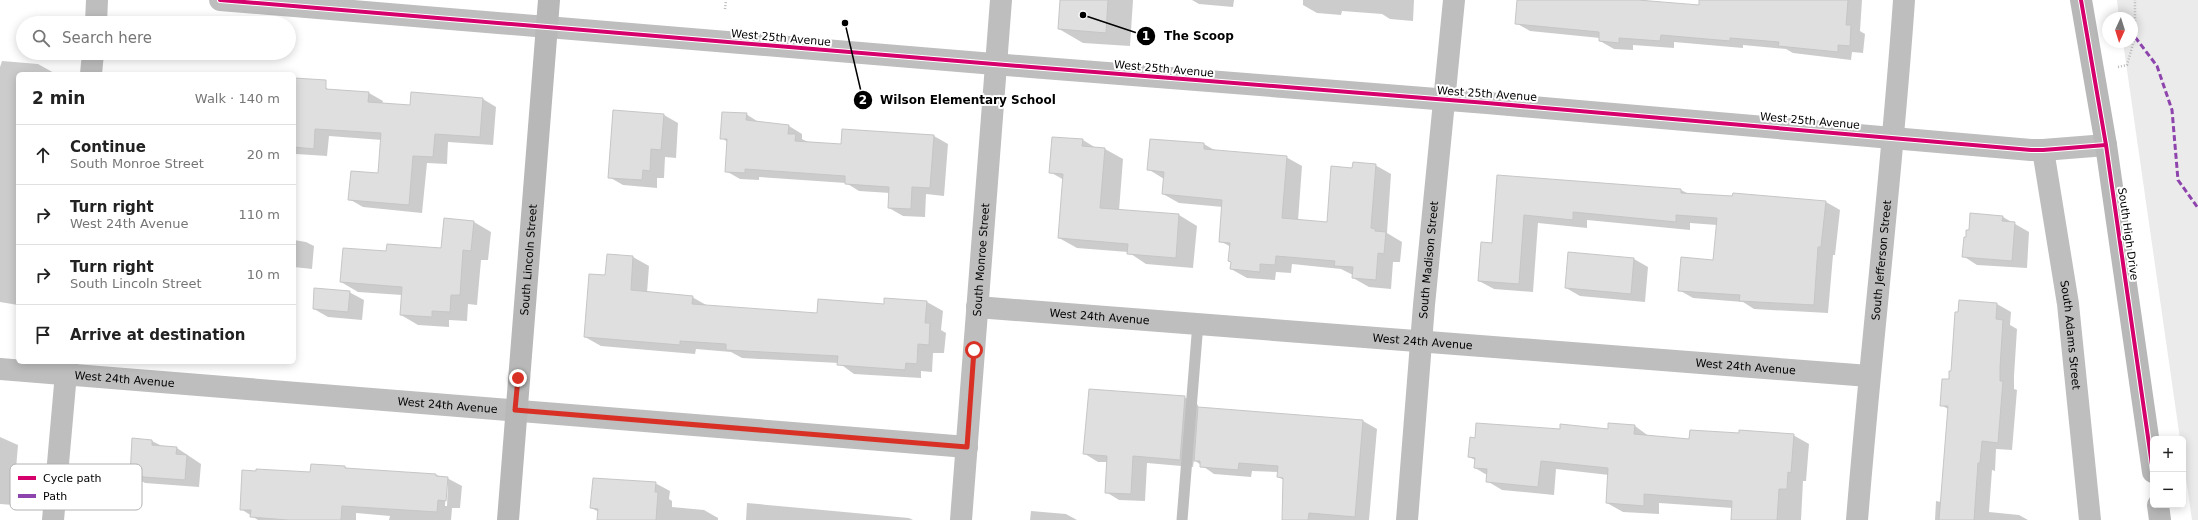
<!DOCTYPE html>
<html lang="en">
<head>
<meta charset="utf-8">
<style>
  :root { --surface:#fff; --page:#f2f2f2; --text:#222; --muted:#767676; --line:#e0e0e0 }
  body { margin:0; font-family:"DejaVu Sans",sans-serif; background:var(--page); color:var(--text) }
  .controls { position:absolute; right:12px; bottom:12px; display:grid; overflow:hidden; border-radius:6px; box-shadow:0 2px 10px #0003 }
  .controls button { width:36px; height:36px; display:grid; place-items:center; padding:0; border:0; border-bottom:1px solid var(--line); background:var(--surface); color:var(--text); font:20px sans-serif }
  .compass { position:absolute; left:2102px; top:12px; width:36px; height:36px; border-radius:50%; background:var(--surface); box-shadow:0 2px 10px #0003; rotate:184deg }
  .stop { position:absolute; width:12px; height:12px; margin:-9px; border:3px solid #d93025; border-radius:50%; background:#fff }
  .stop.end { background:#d93025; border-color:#fff; box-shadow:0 1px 4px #0008 }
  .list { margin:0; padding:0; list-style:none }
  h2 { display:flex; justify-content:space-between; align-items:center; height:52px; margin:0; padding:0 16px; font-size:17px }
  h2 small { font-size:13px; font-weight:400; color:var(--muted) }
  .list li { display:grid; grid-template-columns:26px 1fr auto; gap:12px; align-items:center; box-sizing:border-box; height:60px; padding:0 16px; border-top:1px solid var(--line) }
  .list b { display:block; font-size:15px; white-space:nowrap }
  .list p { margin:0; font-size:13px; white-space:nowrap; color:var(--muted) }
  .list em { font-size:13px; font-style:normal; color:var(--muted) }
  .icon { flex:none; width:22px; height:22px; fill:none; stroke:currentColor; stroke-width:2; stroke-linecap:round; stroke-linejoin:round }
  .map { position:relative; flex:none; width:2198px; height:520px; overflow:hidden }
  .search { position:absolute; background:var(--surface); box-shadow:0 2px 10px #0003; left:16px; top:16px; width:280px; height:44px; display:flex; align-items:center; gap:10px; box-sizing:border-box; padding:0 14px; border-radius:22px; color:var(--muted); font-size:15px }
  .panel { position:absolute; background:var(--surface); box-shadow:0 2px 10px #0003; left:16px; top:72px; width:280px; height:292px; border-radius:6px }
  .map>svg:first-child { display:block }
</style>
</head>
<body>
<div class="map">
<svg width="2198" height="520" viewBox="0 0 2198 520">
  <rect width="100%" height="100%" fill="#fff"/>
  <polygon fill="#ebebeb" points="2117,0 2198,0 2198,520 2192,520 2183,458 2183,439 2180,439 2123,42 2132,42 2132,18 2119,18"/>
  <g fill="#0003" fill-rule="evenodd">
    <polygon points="1061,0 1133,0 1130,46 1083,43 1059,29"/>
    <polygon points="1192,0 1234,0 1233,7 1199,4"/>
    <polygon points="1303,0 1414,0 1413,21 1390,19 1382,14 1342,11 1341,15 1317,13 1303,5"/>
    <polygon points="1518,0 1630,0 1700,6 1700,0 1862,0 1860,31 1865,34 1863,53 1852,52 1851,60 1793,53 1786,49 1743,45 1743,48 1674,42 1674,48 1633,45 1633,50 1614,49 1600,41 1600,38 1530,31 1516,23"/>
    <polygon points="2,61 38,64 56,74 18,74 18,305 0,302 0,67"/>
    <polygon points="168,72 194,74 168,74"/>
    <polygon points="214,72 235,74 213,74"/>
    <polygon points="294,81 318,83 331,91 369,93 383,101 382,104 411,106 483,99 496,107 493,145 448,142 447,164 427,163 422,213 363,207 349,199 378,174 382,140 329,136 327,156 296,154 294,172"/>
    <polygon points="614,111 664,115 678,123 676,158 665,157 664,178 657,178 657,188 623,185 609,177"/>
    <polygon points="746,114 760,123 789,126 802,134 802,139 808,142 842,145 843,130 934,136 948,144 944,196 926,194 925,217 903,216 889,208 890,193 859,191 846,183 759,177 759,180 740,179 726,171 728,142 721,138"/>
    <polygon points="1083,140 1096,148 1105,149 1123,159 1119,211 1179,215 1197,226 1193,268 1146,264 1128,252 1077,248 1059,238 1064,180 1050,172"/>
    <polygon points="1150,140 1204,144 1216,151 1286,157 1302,166 1298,221 1327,223 1353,169 1375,165 1391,174 1387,233 1402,242 1400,262 1393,262 1391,289 1369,287 1353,278 1353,275 1341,269 1292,264 1291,273 1276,272 1275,280 1247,278 1231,269 1231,247 1220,241 1223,207 1179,203 1163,194 1164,179 1148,169"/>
    <polygon points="1498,176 1681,190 1689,194 1826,202 1840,210 1835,255 1833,255 1828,313 1754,309 1743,302 1693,298 1679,290 1714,261 1717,225 1690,223 1690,230 1587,220 1587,228 1538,223 1533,292 1494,289 1479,281 1493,244"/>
    <polygon points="2003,217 2029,232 2027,268 1977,265 1963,256 1970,231"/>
    <polygon points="445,219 474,222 491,232 488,260 481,260 477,305 468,304 467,321 449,320 449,327 418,325 401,315 402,295 358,292 341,282 387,252 442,249"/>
    <polygon points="294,240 306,242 314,246 312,269 294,267"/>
    <polygon points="608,255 633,257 649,266 647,293 692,297 708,306 818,314 885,305 885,299 927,302 943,311 941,330 946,333 944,353 933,353 932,372 921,371 921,378 854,374 839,363 742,358 731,352 696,349 695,354 601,346 585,337 606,276"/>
    <polygon points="1634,259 1648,267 1645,302 1580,296 1566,288"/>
    <polygon points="349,292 364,300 362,320 328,317 314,309"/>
    <polygon points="1997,304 2011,312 2010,325 2017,329 2014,376 2014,389 2017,390 2012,450 1996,449 1995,471 1992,470 1989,512 2019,515 2028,520 1935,520 1936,501 1941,502 1948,409 1941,405 1952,372"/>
    <polygon points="1184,397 1198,405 1198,408 1363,421 1377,429 1369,520 1283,520 1284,480 1278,477 1279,472 1252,471 1251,477 1214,474 1194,460 1193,467 1147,463 1145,501 1119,500 1106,492 1107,462 1098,462 1085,454"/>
    <polygon points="1635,426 1650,437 1690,440 1740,434 1793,435 1809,444 1806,481 1803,481 1801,520 1732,520 1733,508 1659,503 1659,514 1623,512 1607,503 1609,475 1556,469 1554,495 1502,490 1487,481 1487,475 1475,468 1475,460 1469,457 1561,430 1609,430"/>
    <polygon points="0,437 18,445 13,505 0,504"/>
    <polygon points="152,441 162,446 177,448 201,464 199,487 145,483 131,475"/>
    <path d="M345,467L349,469L436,475L447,478L462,486L460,508H452L451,520H389L390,516L356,513V520H258L241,509L311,473ZM446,482H448L447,506H445Z"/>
    <polygon points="655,483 670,491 669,499 672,501 672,507 704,510 718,518 718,520 598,520 599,512 591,508"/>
    <polygon points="747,503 909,518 913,520 746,520"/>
    <polygon points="1031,511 1066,514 1077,520 1030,520"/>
  </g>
  <g fill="#dfdfdf" stroke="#c6c6c6">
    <polygon points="1060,0 1108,0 1106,33 1058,29"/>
    <polygon points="1517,0 1638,0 1699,5 1699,0 1848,0 1846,25 1851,25 1850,46 1838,45 1838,52 1778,46 1779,42 1730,38 1730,41 1661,35 1660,41 1619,38 1619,43 1599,41 1599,32 1515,24"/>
    <polygon points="294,78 326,80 326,89 369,92 368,102 410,105 411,92 483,98 480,137 435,134 433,157 413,156 409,205 348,200 351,171 378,173 381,133 315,129 314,149 294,147"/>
    <polygon points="613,110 664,114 661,150 651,149 650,171 643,170 642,180 608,178"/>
    <polygon points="722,112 747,113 746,120 789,125 788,134 796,134 795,141 841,144 842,129 934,135 930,188 912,187 911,209 888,208 889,187 845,184 845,176 745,169 745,173 725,172 727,139 720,139"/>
    <polygon points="1052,137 1083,139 1082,146 1105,148 1100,208 1179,214 1176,258 1127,254 1128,244 1058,238 1063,174 1049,173"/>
    <polygon points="1150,139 1204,143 1204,149 1287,156 1282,218 1327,222 1331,166 1352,168 1353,162 1376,164 1371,228 1375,229 1375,231 1386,232 1384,254 1378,253 1376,280 1352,278 1353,267 1334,266 1335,261 1276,256 1275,265 1260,264 1260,272 1230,269 1231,262 1228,261 1230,243 1219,242 1222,200 1162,194 1164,172 1147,170"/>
    <polygon points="1497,175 1681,189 1681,193 1732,196 1733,193 1826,201 1821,247 1818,247 1814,305 1739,301 1740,295 1678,291 1681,257 1713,260 1717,218 1676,215 1676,222 1573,212 1573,220 1524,215 1519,284 1478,281 1481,242 1492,243"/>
    <polygon points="1970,213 2003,216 2002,221 2015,222 2012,261 1962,257 1964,237 1966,237 1966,230 1969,230"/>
    <polygon points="444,218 474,221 471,251 463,250 460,295 451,295 450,312 432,311 432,317 400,315 402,287 340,282 343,248 386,251 387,244 441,248"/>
    <polygon points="1568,252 1634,258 1631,294 1565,288"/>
    <polygon points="607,254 633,256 631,290 693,296 692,304 817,313 818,299 884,304 884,298 927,301 925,323 930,323 929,345 918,344 917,364 906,363 905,370 837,365 838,356 726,350 726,344 680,341 680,345 584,337 589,274 605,275"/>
    <polygon points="314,288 350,291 348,312 313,309"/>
    <polygon points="1959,300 1997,303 1996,319 2003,320 2000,368 2000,381 2003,381 1998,443 1982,441 1980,463 1978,463 1974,520 1939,520 1948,406 1940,406 1942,379 1949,379 1949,371 1951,371 1955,312 1958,312"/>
    <polygon points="1089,389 1185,396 1180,460 1133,456 1131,494 1105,493 1107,456 1083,454"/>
    <polygon points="1198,407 1363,420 1355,517 1309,513 1308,520 1282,520 1283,478 1277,477 1278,466 1239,463 1238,470 1200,467 1200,461 1194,461"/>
    <polygon points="1476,423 1560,429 1560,424 1608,429 1608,423 1635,425 1634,434 1689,439 1690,430 1739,433 1739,430 1794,434 1791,473 1788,472 1787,489 1779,489 1777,520 1731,520 1732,501 1644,494 1644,506 1606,503 1608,468 1541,461 1538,487 1486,482 1487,469 1474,468 1475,458 1468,457 1470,437 1475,438"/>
    <polygon points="132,438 152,440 152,445 177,447 176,454 187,455 185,480 130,476"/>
    <polygon points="311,464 345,466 345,468 436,474 436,476 448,477 446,501 438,500 437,512 342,506 341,520 288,520 250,517 251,510 240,510 242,470 256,471 256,469 310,472"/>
    <polygon points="593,478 656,482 655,492 658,492 656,520 597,520 598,509 590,508"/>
  </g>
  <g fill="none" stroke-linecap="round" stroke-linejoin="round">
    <g stroke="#b9b9b9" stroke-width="2.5" stroke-dasharray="1 2" stroke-linecap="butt">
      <polyline points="725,9 726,0"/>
      <polyline points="2118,67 2127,65 2135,37 2135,0"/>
    </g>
    <polyline stroke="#bebebe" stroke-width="11" points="1182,520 1198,323"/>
    <g stroke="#bebebe" stroke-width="22">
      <polyline points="220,0 1031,67 1487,103 2031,150 2043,150 2106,145"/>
      <polyline points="96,23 97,0"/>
      <polyline points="91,74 93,53"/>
      <path id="s1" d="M2043,150L2068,304L2090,520"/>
      <path id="s2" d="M977,307L1869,376"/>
      <path id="s3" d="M0,369L967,447"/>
      <polyline points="53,520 67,362"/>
      <path id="s4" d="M961,520L1001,0"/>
      <path id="s5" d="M1407,520L1424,305L1454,0"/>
      <path id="s6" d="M1857,520C1871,346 1892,174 1904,0"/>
    </g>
    <g stroke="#b8b8b8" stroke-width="22">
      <polyline points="2081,0 2106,145 2153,472"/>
      <polyline points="2158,505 2160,520"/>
      <path id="s7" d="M508,520L549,0"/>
    </g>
    <polyline stroke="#8e44ad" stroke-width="3" stroke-dasharray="6 3" stroke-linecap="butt" points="2135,37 2157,66 2172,110 2178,180 2198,208"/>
    <g stroke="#fff" stroke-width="6">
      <g id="cycleway">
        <polyline points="220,0 1031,67 1487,103 2031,150 2043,150 2106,145"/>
        <polyline points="2081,0 2106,145 2153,472"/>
      </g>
    </g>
    <use href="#cycleway" stroke="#d6006c" stroke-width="4"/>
  </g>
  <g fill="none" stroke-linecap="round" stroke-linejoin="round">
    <polyline stroke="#d93025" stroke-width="5" points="518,378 515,410 967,447 974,350"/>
  </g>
  <g text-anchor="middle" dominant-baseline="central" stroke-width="4" stroke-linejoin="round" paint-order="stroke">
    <g font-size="11" fill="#000" stroke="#fff">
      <text transform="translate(781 38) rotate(5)">West 25th Avenue</text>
      <text transform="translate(1164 69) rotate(5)">West 25th Avenue</text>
      <text transform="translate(1487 94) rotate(4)">West 25th Avenue</text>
      <text transform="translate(1810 121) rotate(5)">West 25th Avenue</text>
      <text transform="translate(2128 234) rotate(82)">South High Drive</text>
      <text stroke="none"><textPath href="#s7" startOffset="261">South Lincoln Street</textPath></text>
      <text stroke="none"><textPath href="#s4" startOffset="261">South Monroe Street</textPath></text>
      <text stroke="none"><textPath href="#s5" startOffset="261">South Madison Street</textPath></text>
      <text stroke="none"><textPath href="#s6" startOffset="261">South Jefferson Street</textPath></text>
      <text stroke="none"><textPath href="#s2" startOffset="123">West 24th Avenue</textPath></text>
      <text stroke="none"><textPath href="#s1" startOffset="187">South Adams Street</textPath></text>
      <text stroke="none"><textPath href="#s2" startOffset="447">West 24th Avenue</textPath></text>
      <text stroke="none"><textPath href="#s2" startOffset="771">West 24th Avenue</textPath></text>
      <text stroke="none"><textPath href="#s3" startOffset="125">West 24th Avenue</textPath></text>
      <text stroke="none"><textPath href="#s3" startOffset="449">West 24th Avenue</textPath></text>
    </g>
  </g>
  <rect x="10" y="464" width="132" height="46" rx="6" fill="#fff" stroke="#b2b2b2" stroke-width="1"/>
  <rect x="18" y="476" width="18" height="4" fill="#d6006c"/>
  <rect x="18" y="494" width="18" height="4" fill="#8e44ad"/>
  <g font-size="11" fill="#000">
    <text x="43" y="482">Cycle path</text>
    <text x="43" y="500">Path</text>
  </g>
  <path fill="none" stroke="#000" stroke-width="1.5" d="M1083 15L1146 36M845 23L863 100"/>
  <g fill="#000" stroke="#fff" stroke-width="1.5">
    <circle cx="1083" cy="15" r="4"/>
    <circle cx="845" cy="23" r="4"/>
    <circle cx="1146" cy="36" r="10"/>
    <circle cx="863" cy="100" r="10"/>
  </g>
  <g font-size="12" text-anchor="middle" font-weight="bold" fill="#fff">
    <text x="1146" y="40">1</text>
    <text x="863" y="104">2</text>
  </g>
  <g font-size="12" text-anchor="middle" font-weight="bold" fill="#000" stroke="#fff" stroke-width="4" stroke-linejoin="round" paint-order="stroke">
    <text x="1199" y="40">The Scoop</text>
    <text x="968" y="104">Wilson Elementary School</text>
  </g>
</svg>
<div class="controls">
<button>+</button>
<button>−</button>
</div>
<svg class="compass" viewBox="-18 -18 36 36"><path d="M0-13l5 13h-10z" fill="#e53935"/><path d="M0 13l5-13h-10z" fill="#767676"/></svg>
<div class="stop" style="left:974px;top:350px"></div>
<div class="stop end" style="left:518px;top:378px"></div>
<div class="search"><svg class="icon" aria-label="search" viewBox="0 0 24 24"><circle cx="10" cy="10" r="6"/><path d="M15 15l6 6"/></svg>Search here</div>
<section class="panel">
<h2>2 min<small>Walk · 140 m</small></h2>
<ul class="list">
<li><svg class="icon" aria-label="ahead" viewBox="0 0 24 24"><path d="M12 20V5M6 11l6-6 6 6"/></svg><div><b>Continue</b><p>South Monroe Street</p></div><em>20 m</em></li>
<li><svg class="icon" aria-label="right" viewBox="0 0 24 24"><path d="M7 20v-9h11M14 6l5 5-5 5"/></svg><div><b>Turn right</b><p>West 24th Avenue</p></div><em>110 m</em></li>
<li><svg class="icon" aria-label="right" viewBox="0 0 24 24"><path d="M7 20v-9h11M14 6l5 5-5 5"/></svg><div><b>Turn right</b><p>South Lincoln Street</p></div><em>10 m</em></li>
<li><svg class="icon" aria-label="arrive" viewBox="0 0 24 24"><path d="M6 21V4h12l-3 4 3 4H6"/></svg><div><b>Arrive at destination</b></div></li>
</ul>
</section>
</div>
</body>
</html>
